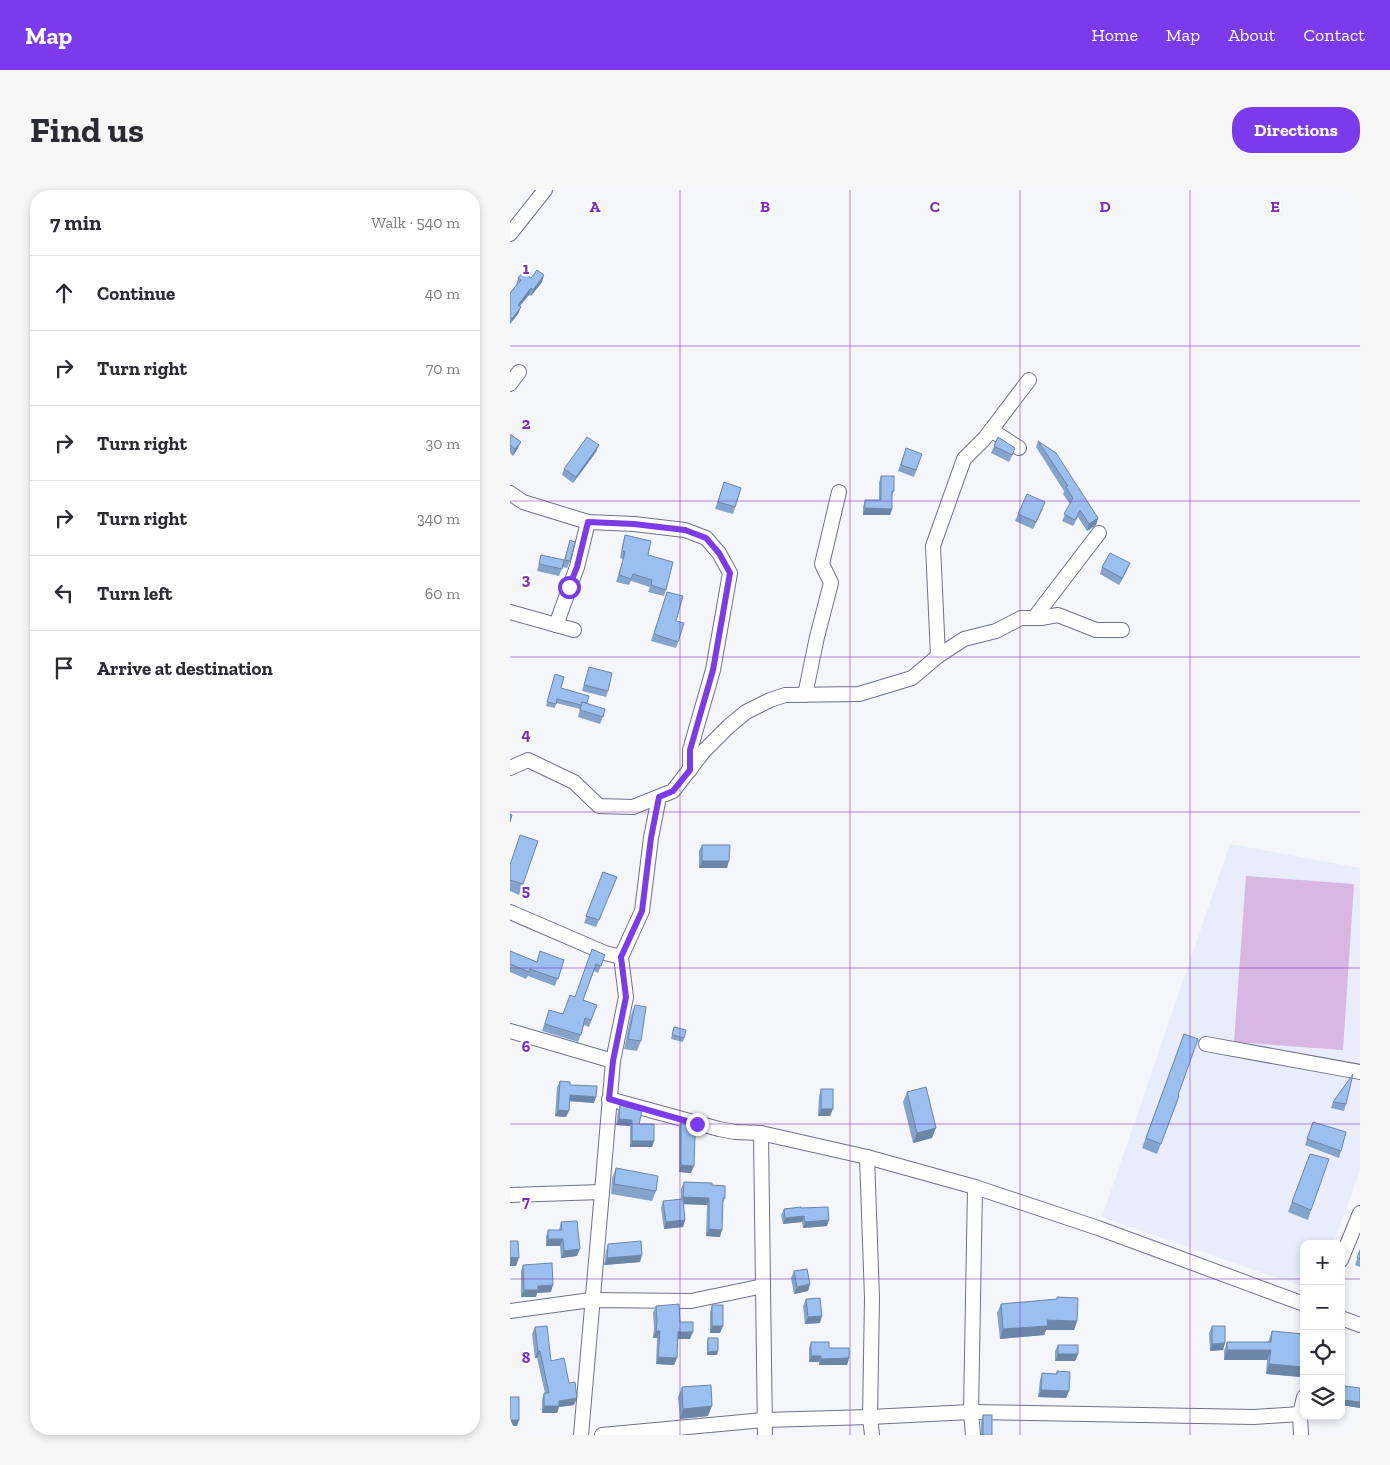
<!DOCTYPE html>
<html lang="en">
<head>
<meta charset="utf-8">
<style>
  :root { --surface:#fff; --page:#f7f7f7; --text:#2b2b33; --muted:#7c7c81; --line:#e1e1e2; --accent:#7c3aed }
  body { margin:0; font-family:"Zilla Slab",serif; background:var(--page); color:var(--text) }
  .controls { position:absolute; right:15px; bottom:15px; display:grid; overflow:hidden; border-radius:10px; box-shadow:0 2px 8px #0003 }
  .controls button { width:45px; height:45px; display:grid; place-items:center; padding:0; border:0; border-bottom:1px solid var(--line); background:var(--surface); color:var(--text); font:25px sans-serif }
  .stop { position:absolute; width:15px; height:15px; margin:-11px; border:4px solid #7c3aed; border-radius:50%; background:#fff }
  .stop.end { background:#7c3aed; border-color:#fff; box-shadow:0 1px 5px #0008 }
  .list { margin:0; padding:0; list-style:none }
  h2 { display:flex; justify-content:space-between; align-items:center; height:65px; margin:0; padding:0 20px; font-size:21px }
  h2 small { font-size:16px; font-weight:400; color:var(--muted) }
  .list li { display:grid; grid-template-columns:32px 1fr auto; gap:15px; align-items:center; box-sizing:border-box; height:75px; padding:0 20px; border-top:1px solid var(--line) }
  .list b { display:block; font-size:19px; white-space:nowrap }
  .list em { font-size:16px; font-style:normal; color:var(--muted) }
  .icon { flex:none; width:28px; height:28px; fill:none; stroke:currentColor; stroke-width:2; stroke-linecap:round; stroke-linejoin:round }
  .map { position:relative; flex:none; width:850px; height:1245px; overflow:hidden; border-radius:20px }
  header { display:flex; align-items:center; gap:30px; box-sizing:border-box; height:70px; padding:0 25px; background:var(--accent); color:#fff }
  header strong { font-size:24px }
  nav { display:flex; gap:28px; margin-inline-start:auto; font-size:18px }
  .intro { display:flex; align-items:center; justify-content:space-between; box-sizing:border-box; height:120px; padding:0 30px }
  h1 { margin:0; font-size:35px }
  .button { padding:12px 22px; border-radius:20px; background:var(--accent); color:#fff; font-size:18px; font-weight:700 }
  main { display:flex; gap:30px; padding:0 30px }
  aside { flex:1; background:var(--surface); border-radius:20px; box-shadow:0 2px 8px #0003 }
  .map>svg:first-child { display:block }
</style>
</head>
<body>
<header>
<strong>Map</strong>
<nav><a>Home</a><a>Map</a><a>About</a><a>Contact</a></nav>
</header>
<div class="intro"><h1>Find us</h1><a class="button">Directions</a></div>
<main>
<aside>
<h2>7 min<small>Walk · 540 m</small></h2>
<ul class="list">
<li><svg class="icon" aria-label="ahead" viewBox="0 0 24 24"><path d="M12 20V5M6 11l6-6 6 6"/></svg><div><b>Continue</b></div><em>40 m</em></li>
<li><svg class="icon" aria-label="right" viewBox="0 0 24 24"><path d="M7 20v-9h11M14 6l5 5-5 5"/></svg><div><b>Turn right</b></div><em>70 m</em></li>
<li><svg class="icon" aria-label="right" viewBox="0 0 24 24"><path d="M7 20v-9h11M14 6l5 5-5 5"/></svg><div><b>Turn right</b></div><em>30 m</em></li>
<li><svg class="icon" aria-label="right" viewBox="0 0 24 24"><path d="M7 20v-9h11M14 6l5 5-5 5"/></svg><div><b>Turn right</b></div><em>340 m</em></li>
<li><svg class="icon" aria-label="left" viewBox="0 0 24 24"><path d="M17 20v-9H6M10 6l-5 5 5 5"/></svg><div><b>Turn left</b></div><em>60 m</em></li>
<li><svg class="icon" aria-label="arrive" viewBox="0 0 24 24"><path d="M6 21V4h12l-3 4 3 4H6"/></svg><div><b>Arrive at destination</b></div></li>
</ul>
</aside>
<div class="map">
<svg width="850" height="1245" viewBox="0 0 850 1245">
  <rect width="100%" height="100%" fill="#f4f6fb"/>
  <polygon fill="#e9ecfa" points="720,654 850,678 850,981 823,1054 794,1054 794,1097 592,1027"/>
  <polygon fill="#d8b8e2" points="736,686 844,694 833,860 724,852"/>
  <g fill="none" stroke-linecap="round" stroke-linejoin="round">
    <g stroke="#6e728a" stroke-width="16">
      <g id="minor">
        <polyline points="0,44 35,0"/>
        <polyline points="0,194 9,182"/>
        <polyline points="481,240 509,258"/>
        <polyline points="0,303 13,312 78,332 124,334 175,340 196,348 209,363 220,383 203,480 180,560 180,580"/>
        <polyline points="0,422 64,440"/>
        <polyline points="524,428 589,343"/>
        <polyline points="46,435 67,377 78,332"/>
        <polyline points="428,466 423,356 454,269 475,248 519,190"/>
        <polyline points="295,505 307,447 321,393 312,374 329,302"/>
        <polyline points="0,578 18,570 64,592 89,616 123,617 163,601 194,561 219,536 236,522 260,510 275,505 349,504 402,488 428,466 454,449 486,441 511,428 531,428 548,425 586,440 612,440"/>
        <polyline points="0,722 95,763 111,767"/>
        <polyline points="0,841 103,871"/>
        <polyline points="696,854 850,882"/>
        <polyline points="99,909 209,939 225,942 251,943 357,967 465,997 588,1038 794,1114"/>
        <polyline points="251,943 253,1096"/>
        <polyline points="357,967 362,1108 360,1227 362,1245"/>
        <polyline points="0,1005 92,1002 103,871 116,807 111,767 132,721 141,648 149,607"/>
        <polyline points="831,1070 850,1023"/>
        <polyline points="0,1121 81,1110 181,1111 253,1096 255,1245"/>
        <polyline points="831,1128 850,1135"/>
        <polyline points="71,1245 92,1002"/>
        <polyline points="92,1245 254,1230 360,1227 461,1222 744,1227 790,1224"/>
        <polyline points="463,1245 461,1222 465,997"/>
        <polyline points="791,1245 790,1224 794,1207"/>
      </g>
    </g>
    <use href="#minor" stroke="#fff" stroke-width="14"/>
  </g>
  <g fill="#85a4cd">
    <polygon points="8,88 21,88 32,92 21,106 19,105 10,116 8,124 0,134 0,103 6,95"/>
    <polygon points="0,244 8,258 3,266 0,263"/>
    <polygon points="528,251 588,328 586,335 577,341 568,327 563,336 552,331 560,314 553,304 554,301 526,257"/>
    <polygon points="484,256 503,264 499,272 481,263"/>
    <polygon points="396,258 412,264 404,287 388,281"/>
    <polygon points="86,262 63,293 52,285 54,279"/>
    <polygon points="371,286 384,301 382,306 382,319 380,325 353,325 353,317 355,310 369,310 369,293"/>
    <polygon points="214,292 231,298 223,324 205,319"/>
    <polygon points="533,319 523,339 505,331 508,324"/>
    <polygon points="115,345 138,365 156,400 154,406 138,402 140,397 121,391 119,395 106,392 113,369 110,368 113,352"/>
    <polygon points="60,350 60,371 57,378 52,377 53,376 49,386 27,381 31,365 54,370"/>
    <polygon points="592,377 617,380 609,395 590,384"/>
    <polygon points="157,402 166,431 168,452 166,458 141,451"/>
    <polygon points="79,477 98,501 96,507 72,501"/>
    <polygon points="45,484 51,498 77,513 93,527 90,534 68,527 70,519 46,513 45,518 36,516"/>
    <polygon points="28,651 9,705 0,701 0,674"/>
    <polygon points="192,655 217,678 189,678 189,661"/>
    <polygon points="93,682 107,687 86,737 74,733"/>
    <polygon points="82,759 95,765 88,783 84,781 73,810 87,815 79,837 74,835 68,852 32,841 39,820 53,824 65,807"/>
    <polygon points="0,761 26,772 54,770 45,796 18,786 16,789 0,782"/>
    <polygon points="125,815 131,851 127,861 114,859 121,825"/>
    <polygon points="164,837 174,848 173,852 161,849"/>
    <polygon points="674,844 668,905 669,906 647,964 632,958"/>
    <polygon points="50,891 60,895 84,913 59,911 56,927 45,926 47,897"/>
    <polygon points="311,899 320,926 308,926 309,906"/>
    <polygon points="397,902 422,948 403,953 393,912"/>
    <polygon points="823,912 836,914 834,921 821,918"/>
    <polygon points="110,915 144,951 142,957 120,957 120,936 106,935 108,921"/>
    <polygon points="171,930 181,983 169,982 169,937"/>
    <polygon points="803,932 831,961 829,968 795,955"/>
    <polygon points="800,964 801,1020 798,1030 778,1022"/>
    <polygon points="106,978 146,1001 142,1011 101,1004 102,988"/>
    <polygon points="174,992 202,995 215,1008 213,1013 210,1047 196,1046 197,1015 173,1014 175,1030 173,1037 154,1039 151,1018 153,1011 171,1009 171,999"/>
    <polygon points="291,1018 317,1036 293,1038 292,1032 273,1034 271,1025 274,1019"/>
    <polygon points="51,1032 67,1066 51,1068 50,1056 36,1056 36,1047 38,1040 49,1040"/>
    <polygon points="98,1054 130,1072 94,1075 96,1061"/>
    <polygon points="850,1060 850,1077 845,1075"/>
    <polygon points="13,1075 41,1102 27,1103 26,1107 11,1107 11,1081"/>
    <polygon points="284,1081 300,1094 298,1101 284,1104 281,1088"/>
    <polygon points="547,1107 567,1131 564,1140 536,1140 534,1145 490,1149 487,1123 491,1114 547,1109"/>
    <polygon points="296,1109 310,1133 295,1134 293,1116"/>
    <polygon points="202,1115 210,1143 200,1143 200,1122"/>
    <polygon points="146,1116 170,1132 180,1149 168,1149 164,1175 146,1174 147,1148 143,1148 144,1137 143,1123"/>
    <polygon points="702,1136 715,1153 713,1160 700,1161 699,1143"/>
    <polygon points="25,1137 41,1171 64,1215 49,1217 47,1223 32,1223 32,1210 34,1203 35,1203 27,1168 25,1168 22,1144"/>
    <polygon points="762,1141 791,1187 756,1184 757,1170 714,1170 714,1161 717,1152 758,1152"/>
    <polygon points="198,1148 207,1165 197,1165 197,1152"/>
    <polygon points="301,1152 319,1158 339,1168 337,1175 309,1175 309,1172 299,1172 299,1158"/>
    <polygon points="548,1155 568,1164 565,1171 545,1171 545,1161"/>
    <polygon points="547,1181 559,1201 556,1208 528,1207 530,1190 532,1183 546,1184"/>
    <polygon points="835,1196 850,1198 850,1218 831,1215 833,1201"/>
    <polygon points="172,1197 198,1226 170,1229 168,1207"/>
    <polygon points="473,1225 482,1245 471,1245 471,1232"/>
  </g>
  <g fill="#6c86a7">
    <polygon points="34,85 32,92 21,106 23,100"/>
    <polygon points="21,98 19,105 5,121 8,115"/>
    <polygon points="11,117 8,124 0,134 2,129"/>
    <polygon points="11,252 8,258 3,266 5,259"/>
    <polygon points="89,255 86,262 63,293 66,287"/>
    <polygon points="355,318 382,319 380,325 353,325"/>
    <polygon points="588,328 586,335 577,341 579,334"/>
    <polygon points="620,373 617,380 609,395 612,388"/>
    <polygon points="192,671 219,671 217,678 189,678"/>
    <polygon points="60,905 86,907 84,913 57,911"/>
    <polygon points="311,919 323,919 320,926 308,926"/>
    <polygon points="48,920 59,921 56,927 45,926"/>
    <polygon points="109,929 122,930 120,936 106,935"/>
    <polygon points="426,938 422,948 403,953 407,943"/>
    <polygon points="122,951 144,951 142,957 120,957"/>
    <polygon points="171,975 184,976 181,983 169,982"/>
    <polygon points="173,1007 199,1008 197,1015 171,1014"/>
    <polygon points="294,1026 292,1032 273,1034 275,1028"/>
    <polygon points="175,1030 173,1037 154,1039 156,1032"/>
    <polygon points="319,1030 317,1036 293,1038 295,1032"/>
    <polygon points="199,1039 212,1040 210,1047 196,1046"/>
    <polygon points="38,1049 53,1049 50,1056 36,1056"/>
    <polygon points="70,1059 67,1066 51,1068 54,1061"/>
    <polygon points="132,1065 130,1072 94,1075 97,1068"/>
    <polygon points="0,1067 9,1068 6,1076 0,1076"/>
    <polygon points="300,1094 298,1101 284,1104 287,1097"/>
    <polygon points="43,1095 41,1102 27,1103 26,1107 11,1107 14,1100 28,1096"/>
    <polygon points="312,1126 310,1133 295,1134 298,1127"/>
    <polygon points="537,1130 567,1131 564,1140 536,1140 534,1145 490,1149 493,1139"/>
    <polygon points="202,1136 213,1136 210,1143 200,1143"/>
    <polygon points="146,1141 150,1141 147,1148 143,1148"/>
    <polygon points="168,1142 183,1142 180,1149 166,1149"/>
    <polygon points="715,1153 713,1160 700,1161 702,1154"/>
    <polygon points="717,1160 761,1160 757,1170 714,1170"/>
    <polygon points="28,1161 30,1161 27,1168 25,1168"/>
    <polygon points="208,1161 207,1165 197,1165 198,1162"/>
    <polygon points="548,1164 568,1164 565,1171 545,1171"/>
    <polygon points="301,1166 311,1166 309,1172 299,1172"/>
    <polygon points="148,1167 167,1168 164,1175 146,1174"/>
    <polygon points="339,1168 337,1175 309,1175 311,1169"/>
    <polygon points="759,1174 794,1177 794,1179 791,1187 756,1184"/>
    <polygon points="531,1200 559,1201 556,1208 528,1207"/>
    <polygon points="67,1208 64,1215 49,1217 47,1223 32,1223 34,1216 49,1211"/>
    <polygon points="833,1210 850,1212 850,1218 831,1215"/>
    <polygon points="202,1216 198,1226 170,1229 173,1219"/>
    <polygon points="0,1230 9,1230 7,1236 0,1236"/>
  </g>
  <g fill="#9bbfee" stroke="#6c86a7">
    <polygon points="27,80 34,85 23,100 21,98 8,115 11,117 2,129 0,127 0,103 11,90 8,88 13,82 21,88"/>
    <polygon points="0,244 11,252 5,259 0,255"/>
    <polygon points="77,247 89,255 66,287 54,279"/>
    <polygon points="488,247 505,258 502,265 484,256"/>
    <polygon points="528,251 546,263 588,328 579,334 570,320 565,330 554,324 563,308 556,297 558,296"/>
    <polygon points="396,258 412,264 406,280 391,275"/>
    <polygon points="371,286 384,286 384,301 382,301 382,319 355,318 355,310 371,310"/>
    <polygon points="214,292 231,298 225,317 208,312"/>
    <polygon points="517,304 535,312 526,332 508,324"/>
    <polygon points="115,345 141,351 138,365 163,372 156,400 141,395 142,390 123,384 121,389 109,385 115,362 112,361"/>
    <polygon points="60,350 65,352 60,371 55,370"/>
    <polygon points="600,363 620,373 612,388 592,377"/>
    <polygon points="31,365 54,370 52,379 29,374"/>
    <polygon points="157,402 173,406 166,431 174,433 168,452 144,444"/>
    <polygon points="79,477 102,483 98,501 74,495"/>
    <polygon points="45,484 54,487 51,498 79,506 77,513 72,512 71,515 47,509 46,514 37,512"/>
    <polygon points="72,512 95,519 93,527 70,520"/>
    <polygon points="0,624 2,625 0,632"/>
    <polygon points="10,645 28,651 13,694 0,690 0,675"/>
    <polygon points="192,655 220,655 219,671 192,671"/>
    <polygon points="93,682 107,687 89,730 76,726"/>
    <polygon points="82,759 95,765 91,776 86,774 73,810 87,815 81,830 75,828 71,845 35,834 39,820 53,824 60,805 65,807"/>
    <polygon points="0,761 27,772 30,761 54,770 48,789 20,779 19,782 0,774"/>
    <polygon points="125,815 136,817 131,851 118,849"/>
    <polygon points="164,837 176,840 174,848 162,845"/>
    <polygon points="674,844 688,849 668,905 669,906 651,954 636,948"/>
    <polygon points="843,884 836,914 823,912"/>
    <polygon points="50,891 60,892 60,895 87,896 86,907 60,905 59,921 48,920"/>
    <polygon points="416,897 426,938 407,943 397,902"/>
    <rect x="311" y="899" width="12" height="20"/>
    <polygon points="110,915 132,921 129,934 144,934 144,951 122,951 122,930 109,929"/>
    <polygon points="171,930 183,933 183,944 185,944 184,976 171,975"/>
    <polygon points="803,932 836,942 831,961 797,949"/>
    <polygon points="800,964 819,969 801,1020 782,1012"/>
    <polygon points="106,978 148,986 146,1001 104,994"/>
    <polygon points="174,992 202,993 202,995 215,996 215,1008 213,1008 212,1040 199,1039 199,1008 173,1007"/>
    <polygon points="173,1009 175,1030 156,1032 153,1011"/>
    <polygon points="291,1017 291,1018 318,1017 319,1030 295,1032 294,1026 275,1028 274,1019"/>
    <polygon points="67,1031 70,1059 54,1061 53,1049 38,1049 38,1040 52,1040 51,1032"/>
    <polygon points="0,1051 8,1051 9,1068 0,1067"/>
    <polygon points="131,1051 132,1065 97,1068 98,1054"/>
    <polygon points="850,1060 850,1069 847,1068"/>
    <polygon points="42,1073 43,1095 28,1096 28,1100 14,1100 13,1075"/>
    <polygon points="297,1079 300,1094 287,1097 284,1081"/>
    <polygon points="547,1107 568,1108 567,1131 537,1130 538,1136 493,1139 491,1114 547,1109"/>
    <polygon points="310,1108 312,1126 298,1127 296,1109"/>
    <polygon points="169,1114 170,1132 183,1132 183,1142 168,1142 167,1168 148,1167 150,1141 146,1141 147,1131 146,1116"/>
    <rect x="202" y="1115" width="11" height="21"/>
    <polygon points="37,1136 41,1171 54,1168 59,1193 65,1192 67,1208 49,1211 49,1216 34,1216 34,1203 39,1203 30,1161 28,1161 25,1137"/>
    <polygon points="702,1136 715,1136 715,1153 702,1154"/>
    <polygon points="762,1141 794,1144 794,1177 759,1174 761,1160 717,1160 717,1152 761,1152"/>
    <polygon points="198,1148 208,1148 208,1161 198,1162"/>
    <polygon points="301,1152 319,1152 319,1158 339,1158 339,1168 311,1169 311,1166 301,1166"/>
    <rect x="548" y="1155" width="20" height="9"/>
    <polygon points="547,1181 560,1182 559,1201 531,1200 532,1183 547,1184"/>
    <polygon points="201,1195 202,1216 173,1219 172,1197"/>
    <polygon points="835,1196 850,1198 850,1212 833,1210"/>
    <rect x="0" y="1207" width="9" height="23"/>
    <rect x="473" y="1225" width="9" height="20"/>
  </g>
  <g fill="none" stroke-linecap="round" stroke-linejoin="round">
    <polyline stroke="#7c3aed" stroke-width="6" points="59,397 67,377 78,332 124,334 175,340 196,348 209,363 220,383 203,480 180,560 180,580 163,601 149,607 141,648 132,721 111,767 116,807 103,871 99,909 187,934"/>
  </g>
  <path fill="none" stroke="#7b2cbf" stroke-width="1" stroke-opacity="0.55" d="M170,0V1245M340,0V1245M510,0V1245M680,0V1245M0,156H850M0,311H850M0,467H850M0,622H850M0,778H850M0,934H850M0,1089H794M831,1089H850"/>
  <g font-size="16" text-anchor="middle" font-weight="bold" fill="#7b2cbf" stroke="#fff" stroke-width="4.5" stroke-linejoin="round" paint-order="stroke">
    <text x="85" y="22">A</text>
    <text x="255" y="22">B</text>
    <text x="425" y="22">C</text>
    <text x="595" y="22">D</text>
    <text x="765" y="22">E</text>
    <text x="16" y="84">1</text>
    <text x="16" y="239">2</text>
    <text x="16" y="395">3</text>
    <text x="16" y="550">4</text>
    <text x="16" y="706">5</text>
    <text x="16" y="862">6</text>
    <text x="16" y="1017">7</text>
    <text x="16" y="1173">8</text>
  </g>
</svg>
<div class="controls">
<button>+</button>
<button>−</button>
<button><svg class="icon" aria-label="locate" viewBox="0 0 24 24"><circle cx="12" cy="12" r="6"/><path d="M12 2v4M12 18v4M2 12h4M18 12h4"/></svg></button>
<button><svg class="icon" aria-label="layers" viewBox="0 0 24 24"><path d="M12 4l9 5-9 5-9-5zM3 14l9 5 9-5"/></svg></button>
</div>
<div class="stop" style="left:59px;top:397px"></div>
<div class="stop end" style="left:187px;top:934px"></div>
</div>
</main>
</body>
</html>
